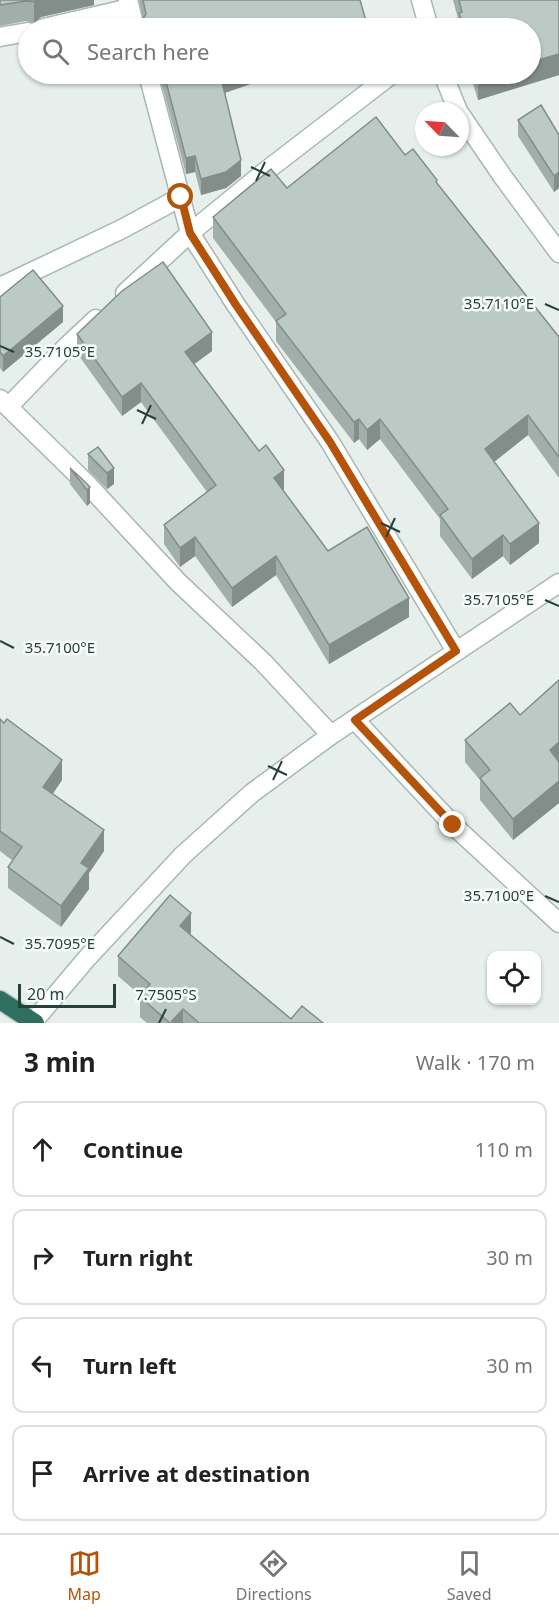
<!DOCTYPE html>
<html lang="en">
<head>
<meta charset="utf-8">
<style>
  :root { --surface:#fff; --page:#f2f2f2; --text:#222; --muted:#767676; --line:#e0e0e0; --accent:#b45309 }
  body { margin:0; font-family:"Noto Sans",sans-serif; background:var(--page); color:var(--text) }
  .controls { position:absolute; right:18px; bottom:18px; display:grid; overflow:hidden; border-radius:12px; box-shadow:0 2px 4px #0004 }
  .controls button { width:54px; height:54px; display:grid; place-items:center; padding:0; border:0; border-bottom:2px solid var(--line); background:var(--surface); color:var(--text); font:30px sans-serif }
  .compass { position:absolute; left:415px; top:102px; width:54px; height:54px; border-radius:50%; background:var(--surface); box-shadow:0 2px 4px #0004; rotate:295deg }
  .scale { position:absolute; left:18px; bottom:15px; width:98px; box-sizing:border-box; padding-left:6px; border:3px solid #24423a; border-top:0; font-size:16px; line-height:21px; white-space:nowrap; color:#24423a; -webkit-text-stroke:4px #f7fbf9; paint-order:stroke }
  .stop { position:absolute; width:18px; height:18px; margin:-14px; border:4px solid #b45309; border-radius:50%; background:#fff }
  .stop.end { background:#b45309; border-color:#fff; box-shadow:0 2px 6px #0008 }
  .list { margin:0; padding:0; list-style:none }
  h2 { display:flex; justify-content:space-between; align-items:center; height:78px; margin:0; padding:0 24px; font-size:26px }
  h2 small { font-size:20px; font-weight:400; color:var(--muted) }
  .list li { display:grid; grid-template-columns:39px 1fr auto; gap:18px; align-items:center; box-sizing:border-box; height:96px; margin:0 12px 12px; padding:0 12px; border:2px solid var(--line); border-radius:12px }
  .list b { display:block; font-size:22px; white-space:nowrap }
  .list em { font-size:20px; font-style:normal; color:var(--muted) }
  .icon { flex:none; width:33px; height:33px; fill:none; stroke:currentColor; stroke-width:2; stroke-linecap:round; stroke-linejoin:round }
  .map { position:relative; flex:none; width:559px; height:1023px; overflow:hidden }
  .search { position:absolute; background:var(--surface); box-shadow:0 2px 4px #0004; left:18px; right:18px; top:18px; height:66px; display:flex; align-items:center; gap:15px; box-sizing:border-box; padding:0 21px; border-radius:33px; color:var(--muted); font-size:22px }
  .sheet { height:510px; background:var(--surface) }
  nav { display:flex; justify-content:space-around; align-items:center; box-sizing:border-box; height:84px; border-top:2px solid var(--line); background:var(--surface); font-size:16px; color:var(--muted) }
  nav a { display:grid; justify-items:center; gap:3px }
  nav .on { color:var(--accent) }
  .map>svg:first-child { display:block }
</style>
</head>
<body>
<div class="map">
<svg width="559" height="1023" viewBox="0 0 559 1023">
  <rect width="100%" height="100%" fill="#e6efeb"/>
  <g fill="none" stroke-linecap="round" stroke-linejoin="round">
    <g stroke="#a8b8b2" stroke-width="21">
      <g id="minor">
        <polyline points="128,0 135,28"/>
        <polyline points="421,0 429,28"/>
        <polyline points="44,28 130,8"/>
        <polyline points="0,37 28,32"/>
        <polyline points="148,74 190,233 236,305 330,442 456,651"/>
        <polyline points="443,74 458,111"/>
        <polyline points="460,114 503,177 559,253"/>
        <polyline points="0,287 122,229 181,197"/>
        <polyline points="125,293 190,233 262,174 392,74"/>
        <polyline points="0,399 89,486 178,582 263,662 331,735"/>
        <polyline points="9,406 66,347 96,319"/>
        <polyline points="355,720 453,825 559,923"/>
        <polyline points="33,1022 88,957 183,855 252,793 331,735 559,583"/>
      </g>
    </g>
    <g stroke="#c2cac8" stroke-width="21">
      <polyline id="highway" points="0,1000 35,1023"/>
    </g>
    <use href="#minor" stroke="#fff" stroke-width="18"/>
    <use href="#highway" stroke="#2f6f62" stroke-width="18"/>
  </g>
  <g fill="#a1aea9">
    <polygon points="0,0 94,0 94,5 41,17 34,23 26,21 0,26"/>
    <polygon points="139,0 360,0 368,28 135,28 135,23 142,20 143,19"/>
    <polygon points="453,0 559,0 559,75 478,100 470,74 531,74 531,28 459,28 459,22"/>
    <polygon points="159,74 265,74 265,79 225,93 241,176 226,188 201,195 195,172 186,174"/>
    <polygon points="518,120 559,135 559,188 554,192 518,136"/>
    <polygon points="405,155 437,184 559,337 559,478 528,435 494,462 539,543 510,565 503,556 472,579 440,536 440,519 380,439 367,450 359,439 354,443 276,341 276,322 213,238 213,217 287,188"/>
    <polygon points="0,297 63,322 3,372 0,368"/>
    <polygon points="77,334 212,351 194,364 284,489 283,490 328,551 409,617 329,664 276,575 232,607 195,556 180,567 164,544 164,525 207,492 141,402 122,416 77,353"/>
    <polygon points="88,454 114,468 114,484 107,489 88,470"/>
    <polygon points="70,468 90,487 90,503 87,506 70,484"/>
    <polygon points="559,680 559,803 513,840 480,800 480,780 465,762 465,740 520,715"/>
    <polygon points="0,719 62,780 53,794 104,851 89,873 89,889 61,927 8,888 8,867 13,861 0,851"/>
    <polygon points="191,933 190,934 291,1019 323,1023 147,1023 140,1017 140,997 141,996 118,976 118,956"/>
  </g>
  <g fill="#838d89">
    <polygon points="37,0 94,0 94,5 41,17 34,23 34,2"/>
    <polygon points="559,54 559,75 478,100 478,78 493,74 531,74 531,62"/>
    <polygon points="234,74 265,74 265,79 221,94 221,78"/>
    <polygon points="195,156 195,172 186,174 186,158"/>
    <polygon points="241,160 241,176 226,188 201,195 201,179"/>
    <polygon points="559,172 559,188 554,192 554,176"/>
    <polygon points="63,306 63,322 3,372 3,356"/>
    <polygon points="212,332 212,351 185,371 185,352"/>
    <polygon points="141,383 141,402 122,416 122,397"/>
    <polygon points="528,415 528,435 485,469 485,449"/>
    <polygon points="359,419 359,439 354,443 354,422"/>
    <polygon points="380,419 380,439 367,450 367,430"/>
    <polygon points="114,468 114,484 107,489 107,473"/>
    <polygon points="284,470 284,489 274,497 274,478"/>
    <polygon points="90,487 90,503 87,506 87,490"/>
    <polygon points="539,523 539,543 510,565 510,544"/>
    <polygon points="503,535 503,556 472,579 472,559"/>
    <polygon points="195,537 195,556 180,567 180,548"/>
    <polygon points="276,556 276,575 232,607 232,588"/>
    <polygon points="409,598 409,617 329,664 329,645"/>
    <polygon points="559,742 559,763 550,750"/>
    <polygon points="62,760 62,780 43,807 43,787"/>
    <polygon points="559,781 559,803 513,840 513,819"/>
    <polygon points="104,830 104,851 89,873 89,889 61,927 61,906 81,863"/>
    <polygon points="191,913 191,933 180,946 180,926"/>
    <polygon points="183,1009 183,1023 171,1023"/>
  </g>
  <g fill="#bbcac4" stroke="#838d89" stroke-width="1.5">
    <polygon points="0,0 37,0 34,2 26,1 0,5"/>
    <polygon points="143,0 360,0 368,28 136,28 135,23 142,20 146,14"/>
    <polygon points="459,0 559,0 559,54 531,62 531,28 464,28 459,13 462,12"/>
    <polygon points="164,74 234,74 221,78 241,160 226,172 201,179 195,156 186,158"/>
    <polygon points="477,74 493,74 478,78"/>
    <polygon points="541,105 559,135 559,172 554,176 518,120"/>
    <polygon points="376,117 405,155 413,149 437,180 436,182 559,337 559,457 528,415 485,449 539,523 510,544 503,535 472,559 440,515 448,509 380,419 367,430 359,419 354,422 276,321 286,314 213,217 271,169 287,188"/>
    <polygon points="163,262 212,332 185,352 259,451 266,445 284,470 274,478 328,551 367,527 409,598 329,645 276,556 232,588 195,537 180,548 164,525 216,485 141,383 122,397 77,334 122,291"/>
    <polygon points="33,270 63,306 3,356 0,352 0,297"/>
    <polygon points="98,447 114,468 107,473 88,454"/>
    <polygon points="70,468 81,478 90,487 87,490"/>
    <polygon points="559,680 559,742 550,750 559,762 559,781 513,819 480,778 490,770 465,740 510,703 520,715"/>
    <polygon points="0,719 4,723 7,719 62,760 43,787 104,830 81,863 89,868 61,906 8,867 22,847 0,831"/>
    <polygon points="170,895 191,913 180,926 291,1019 302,1006 323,1023 199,1023 183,1009 170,1023 140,997 150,984 118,956"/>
  </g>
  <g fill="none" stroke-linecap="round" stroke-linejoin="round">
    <polyline stroke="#b45309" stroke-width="8" points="181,197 190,233 236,305 330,442 456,651 355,720 453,825"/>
  </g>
  <path fill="none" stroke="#24423a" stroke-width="2" d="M251,167L270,176M256,181L265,162M545,304L559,310M0,346L14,352M137,410L156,419M142,424L151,405M381,523L400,532M386,537L395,518M545,600L559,606M0,641L14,648M268,766L287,775M273,780L282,761M545,896L559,902M0,937L14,944M159,1023L166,1009"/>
  <g font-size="15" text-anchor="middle" fill="#24423a" stroke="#f7fbf9" stroke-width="5" stroke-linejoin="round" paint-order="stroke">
    <text x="499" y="309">35.7110°E</text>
    <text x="60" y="357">35.7105°E</text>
    <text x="499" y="605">35.7105°E</text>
    <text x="60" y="653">35.7100°E</text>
    <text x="499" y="901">35.7100°E</text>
    <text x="60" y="949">35.7095°E</text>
    <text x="166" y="1000">7.7505°S</text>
  </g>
</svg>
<div class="controls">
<button><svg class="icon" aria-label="locate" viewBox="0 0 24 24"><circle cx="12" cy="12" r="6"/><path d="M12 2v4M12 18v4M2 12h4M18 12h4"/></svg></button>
</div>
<svg class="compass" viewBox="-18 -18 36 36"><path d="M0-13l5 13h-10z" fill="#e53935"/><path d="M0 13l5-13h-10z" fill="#767676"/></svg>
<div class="scale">20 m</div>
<div class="stop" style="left:181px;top:197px"></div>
<div class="stop end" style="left:453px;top:825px"></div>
<div class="search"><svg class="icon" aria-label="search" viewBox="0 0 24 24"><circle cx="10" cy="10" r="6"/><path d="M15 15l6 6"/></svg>Search here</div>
</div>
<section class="sheet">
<h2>3 min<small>Walk · 170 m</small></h2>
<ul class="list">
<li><svg class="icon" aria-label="ahead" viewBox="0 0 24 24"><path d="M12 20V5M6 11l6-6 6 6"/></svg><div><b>Continue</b></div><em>110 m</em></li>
<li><svg class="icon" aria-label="right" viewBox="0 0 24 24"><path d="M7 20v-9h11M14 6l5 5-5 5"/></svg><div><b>Turn right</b></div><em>30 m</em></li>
<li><svg class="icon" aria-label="left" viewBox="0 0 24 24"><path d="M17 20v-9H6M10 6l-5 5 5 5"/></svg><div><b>Turn left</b></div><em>30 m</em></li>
<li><svg class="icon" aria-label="arrive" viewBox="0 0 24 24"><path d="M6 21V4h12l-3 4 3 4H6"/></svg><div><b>Arrive at destination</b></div></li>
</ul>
</section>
<nav>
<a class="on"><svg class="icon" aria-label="map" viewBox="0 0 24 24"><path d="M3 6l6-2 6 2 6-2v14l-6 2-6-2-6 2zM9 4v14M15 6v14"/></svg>Map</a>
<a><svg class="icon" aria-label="directions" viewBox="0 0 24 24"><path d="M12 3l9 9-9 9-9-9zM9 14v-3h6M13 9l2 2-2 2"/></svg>Directions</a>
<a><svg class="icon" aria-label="saved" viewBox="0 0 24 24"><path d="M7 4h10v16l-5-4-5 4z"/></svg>Saved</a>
</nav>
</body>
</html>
